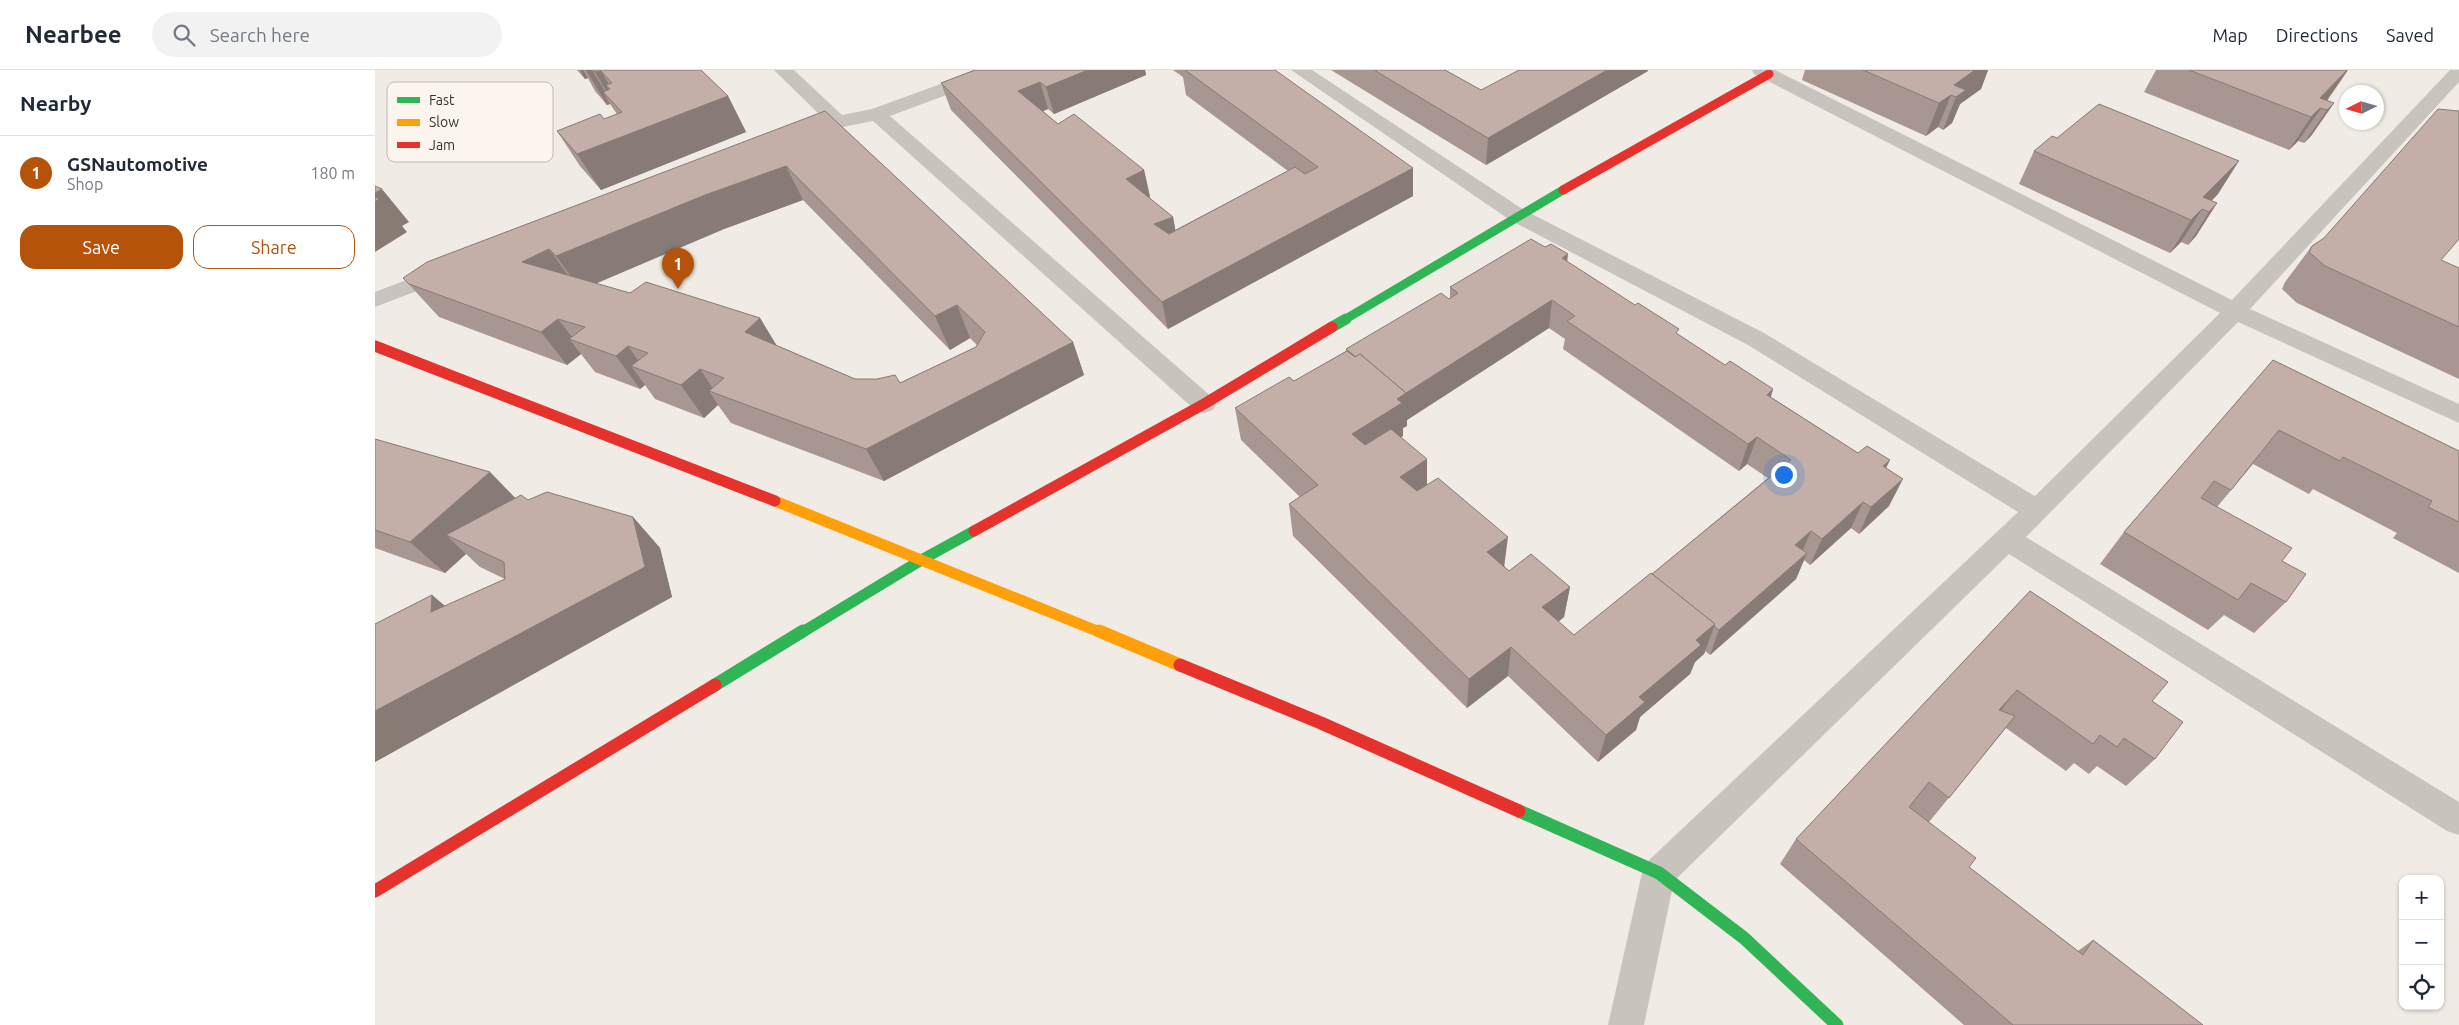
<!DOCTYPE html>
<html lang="en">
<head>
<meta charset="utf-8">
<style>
  :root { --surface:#fff; --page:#f2f2f3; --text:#1f2937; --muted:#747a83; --line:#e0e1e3; --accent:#b45309 }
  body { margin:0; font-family:Ubuntu,sans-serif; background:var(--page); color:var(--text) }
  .controls { position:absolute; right:15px; bottom:15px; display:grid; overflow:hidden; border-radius:10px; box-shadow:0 1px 4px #0004 }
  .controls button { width:45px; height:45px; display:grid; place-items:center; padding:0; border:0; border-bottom:1px solid var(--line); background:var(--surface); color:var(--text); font:25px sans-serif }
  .compass { position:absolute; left:1964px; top:15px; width:45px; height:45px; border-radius:50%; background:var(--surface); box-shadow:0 1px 4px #0004; rotate:265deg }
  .you { position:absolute; left:1408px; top:404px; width:18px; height:18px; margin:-12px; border:4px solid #fff; border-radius:50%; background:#1a73e8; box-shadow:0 0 0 8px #1a73e833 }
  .badge { display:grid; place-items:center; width:32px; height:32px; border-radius:50%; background:var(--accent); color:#fff; font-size:16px; font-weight:700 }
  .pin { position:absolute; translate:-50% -41px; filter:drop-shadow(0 1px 2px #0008) }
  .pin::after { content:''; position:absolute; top:26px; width:18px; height:15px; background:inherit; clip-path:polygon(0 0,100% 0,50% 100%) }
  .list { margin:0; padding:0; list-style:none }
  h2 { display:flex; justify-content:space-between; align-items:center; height:65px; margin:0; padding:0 20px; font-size:21px }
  h2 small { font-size:16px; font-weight:400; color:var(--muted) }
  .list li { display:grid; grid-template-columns:32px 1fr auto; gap:15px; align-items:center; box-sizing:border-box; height:75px; padding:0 20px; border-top:1px solid var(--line) }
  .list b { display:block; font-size:19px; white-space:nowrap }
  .list p { margin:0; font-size:16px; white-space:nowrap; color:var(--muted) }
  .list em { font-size:16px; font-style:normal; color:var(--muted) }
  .actions { display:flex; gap:10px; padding:15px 20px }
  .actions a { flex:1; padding:11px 0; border:1px solid var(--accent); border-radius:15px; text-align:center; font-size:18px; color:var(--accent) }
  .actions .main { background:var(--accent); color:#fff }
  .icon { flex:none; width:28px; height:28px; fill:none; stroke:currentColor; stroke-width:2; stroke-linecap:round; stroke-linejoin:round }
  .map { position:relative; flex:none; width:2084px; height:955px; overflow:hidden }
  header { display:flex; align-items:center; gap:30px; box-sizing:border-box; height:70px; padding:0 25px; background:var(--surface); border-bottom:1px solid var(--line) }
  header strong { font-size:24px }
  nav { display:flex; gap:28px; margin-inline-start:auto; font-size:18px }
  .search { width:350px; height:45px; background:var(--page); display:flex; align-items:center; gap:12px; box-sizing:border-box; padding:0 18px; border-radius:28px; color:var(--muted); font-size:19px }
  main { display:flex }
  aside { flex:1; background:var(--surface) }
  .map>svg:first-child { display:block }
</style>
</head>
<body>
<header>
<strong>Nearbee</strong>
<div class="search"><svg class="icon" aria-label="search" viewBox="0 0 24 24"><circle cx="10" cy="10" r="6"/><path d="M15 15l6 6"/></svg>Search here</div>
<nav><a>Map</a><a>Directions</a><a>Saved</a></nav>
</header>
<main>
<aside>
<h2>Nearby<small></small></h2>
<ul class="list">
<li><span class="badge">1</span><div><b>GSNautomotive</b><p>Shop</p></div><em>180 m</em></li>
</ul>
<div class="actions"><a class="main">Save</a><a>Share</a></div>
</aside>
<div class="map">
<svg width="2084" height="955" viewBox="0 0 2084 955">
  <rect width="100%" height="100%" fill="#f0ebe5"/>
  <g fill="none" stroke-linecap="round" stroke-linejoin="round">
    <g fill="#c9c3be" fill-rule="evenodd">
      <polygon points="399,0 419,0 467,45 497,39 604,0 630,0 628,4 515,46 838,328 841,334 838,340 829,343 820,340 498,51 468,57 428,71 421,69 418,65 421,61 450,50"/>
      <polygon points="916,0 937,0 1149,140 1389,263 1660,426 1845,243 1379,4 1377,0 1400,0 1857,230 2075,0 2084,0 2084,12 1875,239 2084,334 2084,353 1863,252 1651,467 2084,732 2084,765 2072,761 1634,484 1299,811 1269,955 1233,955 1267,803 1272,792 1643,442 1373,275 1135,150"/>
      <polygon points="70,195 78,197 81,202 78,207 0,237 0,222"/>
    </g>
    <polyline stroke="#30b455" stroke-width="9" points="969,250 1188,120"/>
    <g stroke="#30b455" stroke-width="11">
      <polyline points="957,257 971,249"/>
      <polyline points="426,563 548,489 599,461"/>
    </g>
    <g stroke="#30b455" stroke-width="13">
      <polyline points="340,615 428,561"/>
      <polyline points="1144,741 1284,803 1369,868 1462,955"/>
    </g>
    <polyline stroke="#ff9f0a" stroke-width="11" points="400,431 727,563"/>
    <polyline stroke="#ff9f0a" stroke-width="13" points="724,561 805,595"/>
    <polyline stroke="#e5322d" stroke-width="9" points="1188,120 1394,4"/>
    <g stroke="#e5322d" stroke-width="11">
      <polyline points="0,276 400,431"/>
      <polyline points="599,461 829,334 957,257"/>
    </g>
    <g stroke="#e5322d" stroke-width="13">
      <polyline points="805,595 946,653 1144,741"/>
      <polyline points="0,821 340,615"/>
    </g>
  </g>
  <g fill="#a89690" fill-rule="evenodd">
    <polygon points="202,0 326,0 353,26 371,62 226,120 205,96 182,61 229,49 242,44 235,34 232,35 220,21 213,8 210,9"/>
    <polygon points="600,0 770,0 771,5 679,44 673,39 668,41 683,54 769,100 775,127 774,128 798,147 800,160 913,101 811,25 808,7 798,0 900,0 1038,126 793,259 576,40 566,13"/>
    <polygon points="956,0 1070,0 1106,20 1273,1 1111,95"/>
    <polygon points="1430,0 1613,0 1606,19 1585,34 1577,53 1568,60 1563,57 1551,66 1427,10"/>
    <polygon points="1781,0 1973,0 1952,31 1959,33 1936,66 1929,73 1923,71 1914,80 1769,22"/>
    <path d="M450,41L698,272L709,305L509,411L356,353L343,335L329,348L280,329L270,315L265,319L220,302L206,284L192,295L64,247L28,208ZM428,130L575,280L595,268L602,275L601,277L525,313L480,309L401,275L385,248L255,223L220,213L349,159Z"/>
    <polygon points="1682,68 1843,124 1836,131 1842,133 1821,166 1813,175 1806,172 1795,183 1644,114 1659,81"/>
    <polygon points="1937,176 2066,190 2084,198 2084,309 1922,233 1907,219 1910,212"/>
    <path d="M1192,192L1350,295L1398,319L1396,327L1483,383L1511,398L1514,436L1484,464L1476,458L1435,495L1429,490L1421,509L1335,585L1330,581L1329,584L1320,592L1315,604L1265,647L1261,660L1223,692L1133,606L1092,638L918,466L914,434L925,427L866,370L860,338L919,311L971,281V279L1074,229L1075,228V217ZM1174,258L1190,269L1188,279L1364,401L1372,394L1393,408L1277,504L1199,565L1183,552L1189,547L1195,517L1134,501L1130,497L1052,415L1026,367L1028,366V358L1032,356V350Z"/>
    <polygon points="1898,290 2084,381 2084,503 2018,468 2022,463 1938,419 1934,424 1878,394 1842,437 1907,491 1911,532 1879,563 1849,545 1833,560 1725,494 1749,462"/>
    <polygon points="0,369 115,402 140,428 258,447 285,478 297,527 0,692 0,554 57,525 70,536 130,509 105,497 91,484 70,503 0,478"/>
    <polygon points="1655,521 1777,631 1780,689 1751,716 1722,696 1714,704 1699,693 1691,701 1631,658 1554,752 1594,797 1703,881 1718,870 1828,955 1589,955 1405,794 1421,769"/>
  </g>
  <g fill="#887a75">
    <polygon points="205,0 208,0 213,8 210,9"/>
    <polygon points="211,0 217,0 234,28 228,22 235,34 232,35"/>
    <polygon points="713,0 770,0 771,5 679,44 671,17"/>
    <polygon points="1232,0 1273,0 1273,1 1111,95 1113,68"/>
    <polygon points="1600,0 1613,0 1606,19 1585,34 1577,53 1568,60 1581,27 1576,25 1563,57 1551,66 1564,33 1579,15"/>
    <polygon points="1973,0 1923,71 1914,80 1936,47 1945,28"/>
    <polygon points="226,1 247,36 235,19 231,15 244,37 239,34 220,2"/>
    <polygon points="665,12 673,39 651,48 643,21"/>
    <polygon points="353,26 371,62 226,120 202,84"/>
    <polygon points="1959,33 1936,66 1929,73 1952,40"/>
    <polygon points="1864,91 1843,124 1828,139 1827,139 1806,172 1795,183 1816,150 1828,127"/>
    <polygon points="411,96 428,130 349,159 206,220 181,186 330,125"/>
    <polygon points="1038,98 1038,126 793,259 787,232"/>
    <polygon points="769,100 775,127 758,137 751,109"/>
    <polygon points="7,119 34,152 27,156 32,162 0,182 0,123"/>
    <polygon points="1842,133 1821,166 1813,175 1834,142"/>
    <polygon points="798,147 803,174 779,154"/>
    <polygon points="174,179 198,212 147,192"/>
    <polygon points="1193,184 1190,212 1187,188"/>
    <polygon points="1177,230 1174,258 1032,350 1032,356 1028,358 1028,366 979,396 977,364 1022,329"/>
    <polygon points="582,235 595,268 575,280 560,246"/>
    <polygon points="385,248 405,281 370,262"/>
    <polygon points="183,249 200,271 194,269 206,284 192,295 166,262"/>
    <polygon points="698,272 709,305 509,411 491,379"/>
    <polygon points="253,276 271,302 256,296 270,315 265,319 241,286"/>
    <polygon points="325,299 341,323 334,321 343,335 329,348 306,315"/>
    <polygon points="1398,319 1389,347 1392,325"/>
    <polygon points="1382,367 1372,394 1364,401 1373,374"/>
    <polygon points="1052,389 1052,421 1026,439 1025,407"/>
    <polygon points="1515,390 1502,417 1508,396"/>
    <polygon points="115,402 146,434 71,465 91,484 70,503 35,472"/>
    <polygon points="1528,409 1514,436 1484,464 1496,437"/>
    <polygon points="1488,432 1476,458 1435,495 1447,469"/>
    <polygon points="258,447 285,478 297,527 0,692 0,641"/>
    <polygon points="1436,461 1425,487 1420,475"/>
    <polygon points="1133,467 1129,498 1112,482"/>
    <polygon points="1432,483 1421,509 1335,585 1344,560"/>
    <polygon points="1195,517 1189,547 1163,568 1167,537"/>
    <polygon points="57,525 92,555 56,542"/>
    <polygon points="1340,554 1329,584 1320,592 1315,604 1265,647 1261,660 1223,692 1231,665 1264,627 1321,570"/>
    <polygon points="1136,577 1133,606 1092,638 1094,609"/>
    <polygon points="1642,620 1619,649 1624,640"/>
  </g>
  <g fill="#c3afa7" stroke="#887a75" fill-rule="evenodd">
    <polygon points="218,0 326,0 353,26 202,84 182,61 225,44 229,49 247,42 228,22 235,19 231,15 237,13 226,1 220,2"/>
    <polygon points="600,0 713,0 671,17 665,12 643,21 683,54 699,44 769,100 751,109 798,147 779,154 794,164 920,97 930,104 943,97 810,0 900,0 1038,98 787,232 566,13"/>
    <polygon points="999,0 1070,0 1106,20 1144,0 1232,0 1113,68"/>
    <polygon points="1488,0 1600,0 1579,15 1591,20 1581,27 1576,25 1564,33"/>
    <polygon points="1814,0 1972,0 1945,28 1959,33 1952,40 1945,38 1936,47"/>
    <polygon points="1724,34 1864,91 1828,127 1842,133 1834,142 1827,139 1816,150 1659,81 1677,66 1682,68"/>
    <polygon points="2063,39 2084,41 2084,169 2066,190 2084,198 2084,257 1950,196 1934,182 1937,176 1949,168"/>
    <path d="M450,41L698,272L491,379L334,321L349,308L325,299L306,315L256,296L273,283L253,276L241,286L194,269L210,257L183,249L166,262L34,214L28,208L52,192ZM411,96L560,246L582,235L610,262L601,277L525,313L520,305L502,309H480L370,262L385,248L271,212L255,223L147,192L174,179L181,186L330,125Z"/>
    <polygon points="0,116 7,119 0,123"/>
    <polygon points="0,127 4,129 0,132"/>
    <polygon points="1156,169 1170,177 1176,174 1193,184 1187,188 1260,235 1263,233 1304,259 1301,263 1350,295 1355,291 1398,319 1392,325 1483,383 1492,376 1515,390 1508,396 1528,409 1496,437 1488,432 1447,469 1436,461 1420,475 1432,483 1344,560 1339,556 1340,554 1277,504 1416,390 1382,367 1373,374 1192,251 1200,246 1177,230 1031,323 985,284 981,287 971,279 1066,223 1074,229 1083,223 1075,217"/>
    <polygon points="972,281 980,287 985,284 1031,323 1022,329 1027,333 977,364 990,375 1016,359 1052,389 1025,407 1042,421 1063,408 1133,467 1112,482 1134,501 1156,484 1195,517 1167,537 1199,565 1276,503 1340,554 1321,570 1326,575 1264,627 1270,632 1231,665 1136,577 1094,609 914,434 943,415 860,338 914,307 919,311"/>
    <polygon points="1898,290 2084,381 2084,452 2053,437 2057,431 1968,387 1965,391 1904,360 1856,420 1839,411 1826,428 1917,478 1907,491 1931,504 1911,532 1876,513 1863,530 1749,462"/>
    <polygon points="0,369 115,402 35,472 0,460"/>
    <polygon points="172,422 258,447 270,497 0,641 0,554 57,525 56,542 130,509 129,492 71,465 146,425 153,430"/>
    <polygon points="1655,521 1793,612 1777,631 1808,652 1780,689 1749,668 1742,677 1725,665 1718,674 1642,620 1624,640 1640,646 1574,728 1554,712 1534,737 1601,788 1594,797 1708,885 1718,870 1828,955 1638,955 1421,769"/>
  </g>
  <rect x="12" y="12" width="166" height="80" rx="8" fill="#fbf5ee" stroke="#c1bab4" stroke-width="1"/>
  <rect x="22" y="27" width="23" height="6" fill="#30b455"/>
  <rect x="22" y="49" width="23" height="7" fill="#ff9f0a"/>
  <rect x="22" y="72" width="23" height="6" fill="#e5322d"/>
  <g font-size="14" fill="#3b302b">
    <text x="54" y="35">Fast</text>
    <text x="54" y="57">Slow</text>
    <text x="54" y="80">Jam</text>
  </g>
</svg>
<div class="controls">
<button>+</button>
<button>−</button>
<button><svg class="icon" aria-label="locate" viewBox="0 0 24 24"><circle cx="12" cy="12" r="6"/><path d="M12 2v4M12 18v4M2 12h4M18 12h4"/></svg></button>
</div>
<svg class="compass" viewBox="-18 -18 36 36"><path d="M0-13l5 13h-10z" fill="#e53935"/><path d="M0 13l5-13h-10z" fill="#747a83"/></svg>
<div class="you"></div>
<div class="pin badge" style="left:303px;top:219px">1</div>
</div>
</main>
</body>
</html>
